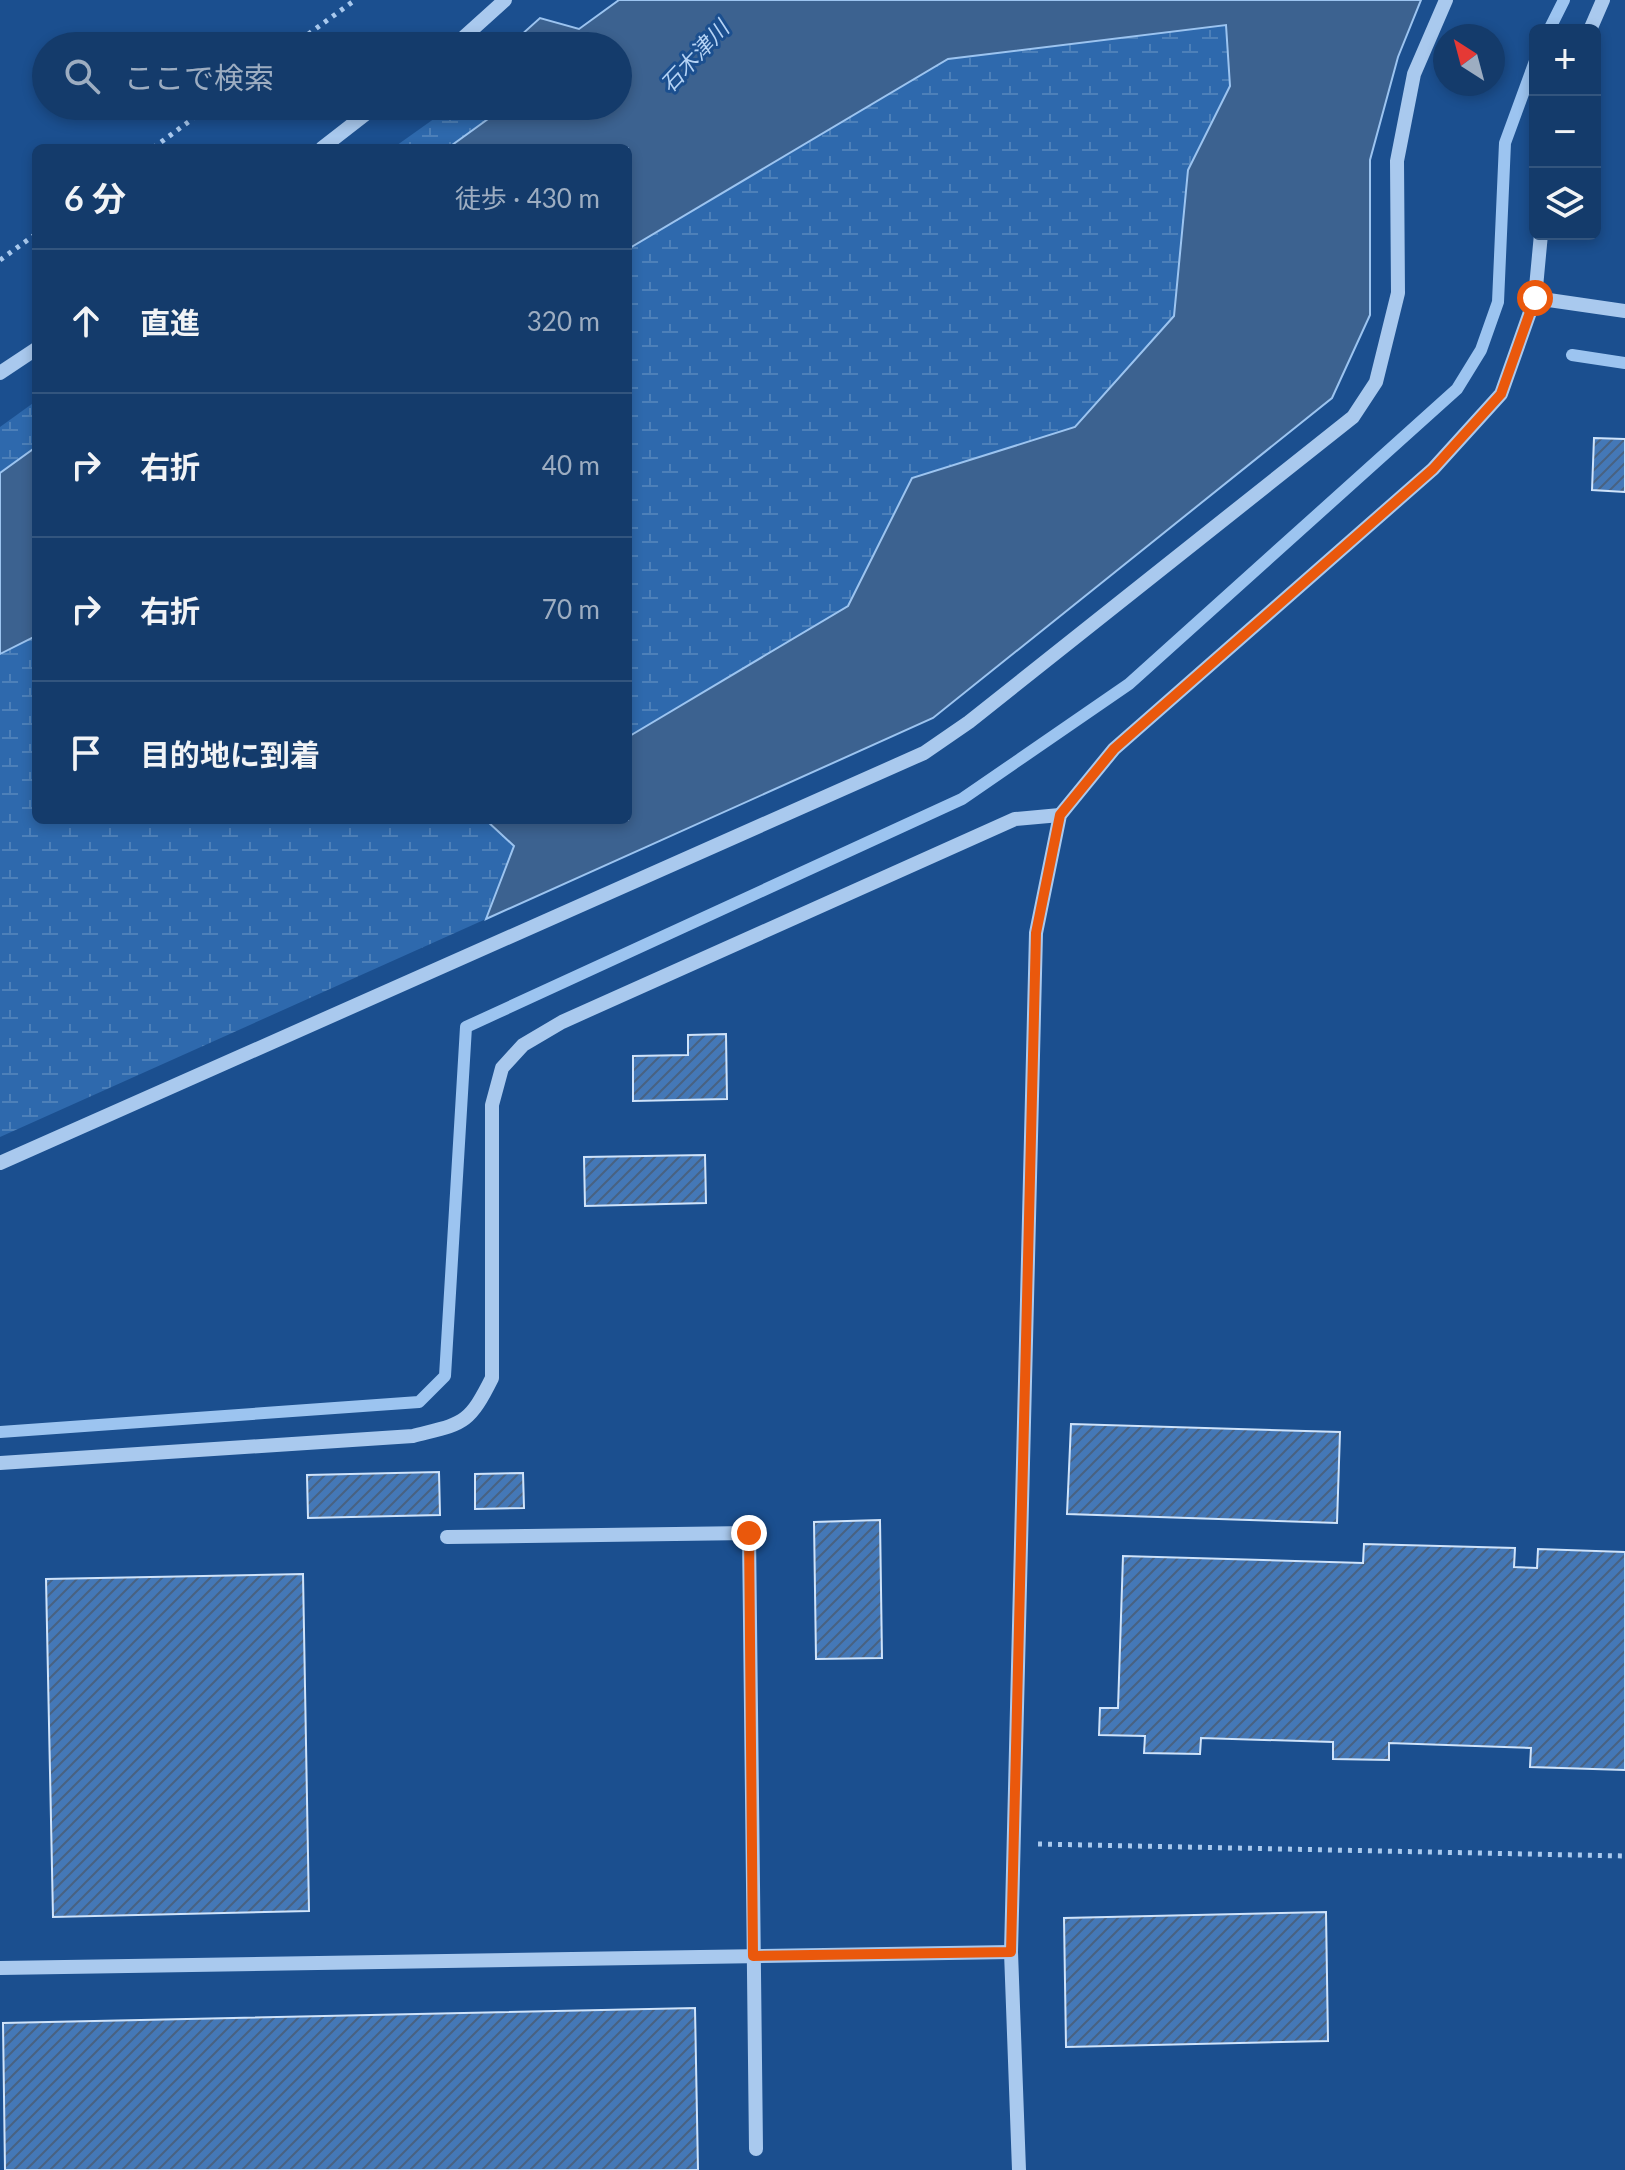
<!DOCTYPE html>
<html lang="ja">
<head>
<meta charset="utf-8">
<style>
  :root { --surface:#143b6b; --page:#1d4271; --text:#f1f3f6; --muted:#9dadc1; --line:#33557e }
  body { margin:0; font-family:Lato,"Noto Sans JP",sans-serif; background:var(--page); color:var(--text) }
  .controls { position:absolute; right:24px; top:24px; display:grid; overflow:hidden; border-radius:12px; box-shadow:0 4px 12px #0003 }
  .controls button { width:72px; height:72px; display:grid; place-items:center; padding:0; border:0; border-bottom:2px solid var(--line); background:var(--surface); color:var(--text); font:40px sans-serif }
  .compass { position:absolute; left:1433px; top:24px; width:72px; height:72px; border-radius:50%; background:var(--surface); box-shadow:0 4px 12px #0003; rotate:324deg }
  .stop { position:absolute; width:24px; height:24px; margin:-18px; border:6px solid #ea580c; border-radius:50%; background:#fff }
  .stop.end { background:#ea580c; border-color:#fff; box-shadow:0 2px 8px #0008 }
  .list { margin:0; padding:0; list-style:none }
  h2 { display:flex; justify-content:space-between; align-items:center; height:104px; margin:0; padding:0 32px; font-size:34px }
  h2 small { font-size:26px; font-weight:400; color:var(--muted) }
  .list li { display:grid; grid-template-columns:52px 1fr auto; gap:24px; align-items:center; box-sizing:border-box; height:144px; padding:0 32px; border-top:2px solid var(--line) }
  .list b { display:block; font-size:30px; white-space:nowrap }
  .list em { font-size:26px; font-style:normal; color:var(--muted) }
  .icon { flex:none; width:44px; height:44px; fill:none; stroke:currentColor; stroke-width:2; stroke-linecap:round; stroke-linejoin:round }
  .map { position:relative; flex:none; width:1625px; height:2170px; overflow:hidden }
  .search { position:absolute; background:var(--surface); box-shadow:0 4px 12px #0003; left:32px; top:32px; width:600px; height:88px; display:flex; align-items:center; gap:20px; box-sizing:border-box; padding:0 28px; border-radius:44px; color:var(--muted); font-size:30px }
  .panel { position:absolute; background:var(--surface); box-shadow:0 4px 12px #0003; left:32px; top:144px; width:600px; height:680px; border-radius:12px }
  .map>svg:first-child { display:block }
</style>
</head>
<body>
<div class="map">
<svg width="1625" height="2170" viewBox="0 0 1625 2170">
  <defs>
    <pattern id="wetland-marsh" width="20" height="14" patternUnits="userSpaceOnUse" patternTransform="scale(2)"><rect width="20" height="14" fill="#2e69ad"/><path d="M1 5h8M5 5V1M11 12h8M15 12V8" fill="none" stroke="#4d80b9"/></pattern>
    <pattern id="building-hatch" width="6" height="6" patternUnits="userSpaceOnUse" patternTransform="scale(2)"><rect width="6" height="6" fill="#4478b7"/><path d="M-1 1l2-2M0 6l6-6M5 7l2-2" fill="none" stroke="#486282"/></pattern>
  </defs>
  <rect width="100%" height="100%" fill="#1b4f8f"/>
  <g fill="url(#wetland-marsh)">
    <polygon points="1367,0 1326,284 628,798 628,166 735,70"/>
    <polygon points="452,106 614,106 570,148 393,148"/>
    <polygon points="36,401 36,535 0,554 0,427"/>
    <polygon points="36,595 36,820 575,820 514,846 486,919 0,1137 0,611"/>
  </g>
  <g fill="#3c6290" stroke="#9cc4f0" stroke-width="2">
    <polygon points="619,0 1421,0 1398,57 1370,160 1370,315 1332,398 933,718 486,919 514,846 487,821 628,820 628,737 848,606 912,478 1075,427 1174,316 1188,170 1230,86 1226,25 948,59 628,249 628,148 448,148 506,106 618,106 618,46 522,46 520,36 540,18 579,29"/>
    <polygon points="36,447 36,636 0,654 0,473"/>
  </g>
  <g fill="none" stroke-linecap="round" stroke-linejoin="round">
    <g stroke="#9cc4f0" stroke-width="12">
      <polyline points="1549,30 1564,0"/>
      <polyline points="1572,355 1625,363"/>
      <polyline points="0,1432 419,1402 445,1376 466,1027 962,799 1129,684 1457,389 1481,350 1498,302 1505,143 1535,61"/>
    </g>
  </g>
  <g fill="url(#building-hatch)" stroke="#cfe3fa" stroke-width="2">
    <polygon points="1594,438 1625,439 1625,492 1592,490"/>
    <polygon points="726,1034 727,1099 633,1101 633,1056 688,1055 688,1035"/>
    <polygon points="705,1155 706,1203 585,1206 584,1157"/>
    <polygon points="1071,1424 1340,1432 1337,1523 1067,1514"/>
    <polygon points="439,1472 440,1515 308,1518 307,1475"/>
    <polygon points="523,1473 524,1508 475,1509 475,1474"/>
    <polygon points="880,1520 882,1658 816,1659 814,1522"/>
    <polygon points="1364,1544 1515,1548 1514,1567 1537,1568 1538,1549 1625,1552 1625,1770 1530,1767 1531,1748 1389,1743 1389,1760 1333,1759 1333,1742 1201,1738 1200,1754 1144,1753 1145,1736 1099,1735 1100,1708 1118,1708 1123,1556 1363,1563"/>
    <polygon points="303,1574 309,1911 53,1917 46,1579"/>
    <polygon points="1326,1912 1328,2041 1066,2047 1064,1918"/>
    <polygon points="695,2008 698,2170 5,2170 3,2023"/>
  </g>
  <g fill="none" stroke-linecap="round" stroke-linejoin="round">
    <g stroke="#a9c9ee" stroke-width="5" stroke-dasharray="4 6" stroke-linecap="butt">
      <polyline points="292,46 355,0"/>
      <polyline points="153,148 210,106"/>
      <polyline points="0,260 36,234"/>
      <polyline points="1038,1844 1625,1856"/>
    </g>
    <g stroke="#a9c9ee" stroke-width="14">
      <polyline points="1590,30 1603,0"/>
      <polyline points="454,46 505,0"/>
      <polyline points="322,148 376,106"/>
      <polyline points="1535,298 1625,311"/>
      <polyline points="0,373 36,349"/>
      <polyline points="0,1163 924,753 969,722 1353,417 1376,382 1398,293 1397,161 1414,74 1446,0"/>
      <path d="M0,1463L413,1436C463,1423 468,1426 492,1378V1105L502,1068L523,1045L562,1022L1015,819L1060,815"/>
      <polyline points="447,1537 749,1533 756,2149"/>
      <polyline points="0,1968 1011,1952"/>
      <polyline points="1019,2170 1011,1952 1036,933 1060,815 1114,749 1433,469 1501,394 1535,298 1541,234"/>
    </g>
  </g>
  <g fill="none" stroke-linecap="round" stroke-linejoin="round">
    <polyline stroke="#ea580c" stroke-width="10" points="749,1533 753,1956 1011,1952 1036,933 1060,815 1114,749 1433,469 1501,394 1535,298"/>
  </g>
  <g text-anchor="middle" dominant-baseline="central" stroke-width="6" stroke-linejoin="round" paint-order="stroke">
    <g font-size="22" font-style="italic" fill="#b5d3f5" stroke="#1b4f8f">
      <text transform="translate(694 56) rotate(-47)">石木津川</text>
    </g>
  </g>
</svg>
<div class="controls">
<button>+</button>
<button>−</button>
<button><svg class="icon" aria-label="layers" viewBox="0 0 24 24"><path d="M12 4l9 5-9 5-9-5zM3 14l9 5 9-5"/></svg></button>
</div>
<svg class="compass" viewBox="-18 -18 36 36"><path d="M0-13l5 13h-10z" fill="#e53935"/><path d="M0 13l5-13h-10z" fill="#9dadc1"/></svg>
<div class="stop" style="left:1535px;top:298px"></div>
<div class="stop end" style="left:749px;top:1533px"></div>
<div class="search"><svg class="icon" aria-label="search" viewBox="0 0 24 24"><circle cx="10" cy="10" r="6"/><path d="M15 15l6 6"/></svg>ここで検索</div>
<section class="panel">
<h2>6 分<small>徒歩 · 430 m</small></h2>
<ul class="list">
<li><svg class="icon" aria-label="ahead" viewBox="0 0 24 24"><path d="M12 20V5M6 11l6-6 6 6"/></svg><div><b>直進</b></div><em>320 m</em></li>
<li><svg class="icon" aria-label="right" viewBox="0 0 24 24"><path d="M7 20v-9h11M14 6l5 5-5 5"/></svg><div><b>右折</b></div><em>40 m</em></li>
<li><svg class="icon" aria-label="right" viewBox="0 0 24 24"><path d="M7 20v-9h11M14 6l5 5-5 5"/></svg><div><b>右折</b></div><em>70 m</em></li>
<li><svg class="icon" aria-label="arrive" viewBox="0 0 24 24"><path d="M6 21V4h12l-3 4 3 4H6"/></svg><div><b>目的地に到着</b></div></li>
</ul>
</section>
</div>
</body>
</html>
